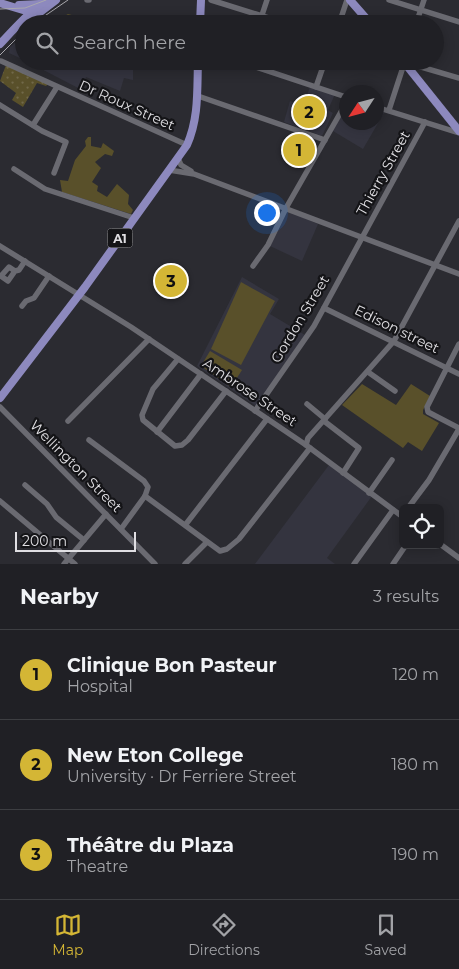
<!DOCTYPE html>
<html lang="en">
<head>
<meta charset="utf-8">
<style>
  :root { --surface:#202025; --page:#28282d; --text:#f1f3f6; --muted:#a2a3a7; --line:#3d3e42; --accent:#d4b635 }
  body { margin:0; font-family:Montserrat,sans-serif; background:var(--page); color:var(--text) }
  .controls { position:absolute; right:15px; bottom:15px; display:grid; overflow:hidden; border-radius:8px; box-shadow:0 2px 12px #0003 }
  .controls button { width:45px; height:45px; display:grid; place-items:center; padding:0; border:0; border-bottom:1px solid var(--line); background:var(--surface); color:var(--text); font:25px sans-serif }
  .compass { position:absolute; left:339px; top:85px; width:45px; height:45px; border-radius:50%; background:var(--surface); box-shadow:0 2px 12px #0003; rotate:234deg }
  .scale { position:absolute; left:15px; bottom:12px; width:121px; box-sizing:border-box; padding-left:5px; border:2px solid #e0dfe3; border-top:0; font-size:14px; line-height:18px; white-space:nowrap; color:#e0dfe3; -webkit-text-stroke:4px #141417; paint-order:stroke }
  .you { position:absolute; left:266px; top:212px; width:18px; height:18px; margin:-12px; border:4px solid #fff; border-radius:50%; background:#1a73e8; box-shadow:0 0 0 8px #1a73e833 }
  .badge { display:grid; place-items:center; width:32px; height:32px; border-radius:50%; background:var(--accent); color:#111; font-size:16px; font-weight:700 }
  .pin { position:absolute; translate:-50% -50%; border:2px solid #fff; box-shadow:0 1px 5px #0006 }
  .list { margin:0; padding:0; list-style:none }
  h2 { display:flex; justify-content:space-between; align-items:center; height:65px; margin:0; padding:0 20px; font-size:21px }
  h2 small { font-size:16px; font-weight:400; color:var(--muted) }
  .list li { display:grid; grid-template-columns:32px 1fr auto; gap:15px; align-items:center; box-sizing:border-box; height:90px; padding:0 20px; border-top:1px solid var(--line) }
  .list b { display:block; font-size:19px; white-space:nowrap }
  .list p { margin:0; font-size:16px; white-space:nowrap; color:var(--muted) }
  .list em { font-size:16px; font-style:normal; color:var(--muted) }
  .icon { flex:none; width:28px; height:28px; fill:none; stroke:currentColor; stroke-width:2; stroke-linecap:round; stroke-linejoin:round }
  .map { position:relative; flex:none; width:459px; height:564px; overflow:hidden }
  .search { position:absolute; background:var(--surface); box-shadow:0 2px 12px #0003; left:15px; right:15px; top:15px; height:55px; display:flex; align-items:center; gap:12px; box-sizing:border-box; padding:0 18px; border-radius:28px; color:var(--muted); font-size:19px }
  .sheet { height:335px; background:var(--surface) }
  nav { display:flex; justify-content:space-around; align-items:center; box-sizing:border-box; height:70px; border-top:1px solid var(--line); background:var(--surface); font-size:14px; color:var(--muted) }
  nav a { display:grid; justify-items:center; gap:2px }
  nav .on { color:var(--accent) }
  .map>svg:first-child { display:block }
</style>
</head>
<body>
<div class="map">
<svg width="459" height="564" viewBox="0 0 459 564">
  <defs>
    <pattern id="grass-dots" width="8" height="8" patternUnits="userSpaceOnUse" patternTransform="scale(1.25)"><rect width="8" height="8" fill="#59502a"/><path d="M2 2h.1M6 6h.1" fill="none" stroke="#716949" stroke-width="1.8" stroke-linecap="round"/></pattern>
  </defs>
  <rect width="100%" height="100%" fill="#2b2b31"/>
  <g fill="#34343f">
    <polygon points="24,36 24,60 9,53 10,47"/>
    <polygon points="26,61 70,61 78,63 79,61 133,61 133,80 124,78 120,91 86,77 82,90"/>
    <polygon points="310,87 335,94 328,110 333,113 322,136 284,122 290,101 303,106"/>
    <polygon points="346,107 346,122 376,122 377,109 385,111 363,149 333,131"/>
    <polygon points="286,210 318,224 302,261 270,246"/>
    <polygon points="242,277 279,299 270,314 305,335 256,406 197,366"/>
    <polygon points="329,465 372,496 327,558 335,564 255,564"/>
  </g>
  <polygon fill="url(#grass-dots)" points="6,65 48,84 46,86 37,83 23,107 12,100 16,93 0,81"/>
  <g fill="#59502a">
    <polygon points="68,14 99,22 100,24 50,24"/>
    <polygon points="88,137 91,137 91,146 101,148 103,143 114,151 112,156 105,154 95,162 101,168 92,182 98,186 97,191 107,197 117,184 129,195 128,204 133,210 131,214 62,192 60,180 68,181 75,160 86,146 85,141"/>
    <polygon points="241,282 275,301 241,365 211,349"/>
    <polygon points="210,351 242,370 231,387 201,366"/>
    <polygon points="362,384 396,405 411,384 430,396 423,410 423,414 439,423 422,451 408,442 403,448 342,405"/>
  </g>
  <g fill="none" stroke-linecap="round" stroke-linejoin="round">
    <g stroke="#6a6a71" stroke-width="5.5">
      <polyline points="87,0 89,0"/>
      <polyline points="211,0 288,24"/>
      <polyline points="389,0 459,22"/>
      <polyline points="90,18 110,24"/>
      <polyline points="259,24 267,0"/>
      <polyline points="339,24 347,0"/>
      <polyline points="416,24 424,0"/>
      <polyline points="1,61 187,145"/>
      <polyline points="238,61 346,97"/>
      <polyline points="404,62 459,78"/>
      <polyline points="316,87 325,61"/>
      <polyline points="198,96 325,140"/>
      <polyline points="0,105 42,131 66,142 54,173"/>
      <polyline points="376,107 459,133"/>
      <polyline points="389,110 405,61"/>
      <polyline points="33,125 57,87"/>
      <polyline points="178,158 181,165 191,171"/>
      <polyline points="14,169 45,189 134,218"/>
      <polyline points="169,170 194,174 459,274"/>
      <polyline points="0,246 131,327 306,445 403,517"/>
      <polyline points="253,266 268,245 286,208 346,103"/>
      <polyline points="15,271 8,281 1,276 9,267 15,271 19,270 25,261"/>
      <polyline points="22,306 26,301 34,298 49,276"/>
      <polyline points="324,308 459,374"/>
      <polyline points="459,344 427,407 428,412 459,428"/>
      <polyline points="178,359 153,389 142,415 143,420 175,446 182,445 188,440 226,391"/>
      <polyline points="368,372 395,391"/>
      <polyline points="307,404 325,419"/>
      <polyline points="0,407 155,564"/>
      <polyline points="255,411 314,326 425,122"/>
      <polyline points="68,421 149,339"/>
      <polyline points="324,421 359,448 343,473"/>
      <polyline points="157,432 201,374"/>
      <polyline points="89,440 144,481 148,487 145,496 121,529"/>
      <polyline points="306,445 308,438 394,341 459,221"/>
      <polyline points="25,485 47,504 56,517 84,540"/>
      <polyline points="369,493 392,460"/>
      <polyline points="145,496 220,551 227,549 239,539 310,448"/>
      <polyline points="0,501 75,564"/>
      <polyline points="408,508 429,480 459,429"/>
      <polyline points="186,524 267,419"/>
      <polyline points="440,544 459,558"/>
      <polyline points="64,564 106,514"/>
      <polyline points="185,564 207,542"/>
      <polyline points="354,564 393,510"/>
      <polyline points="393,564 406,545"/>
    </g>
    <g stroke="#8d89be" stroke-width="8">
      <polyline points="350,0 371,24"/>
      <polyline points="0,3 33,13"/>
      <polyline points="19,5 39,4"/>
      <polyline points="31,19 56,0"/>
      <polyline points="200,24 201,0"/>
      <path d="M0,44C14,29 30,11 47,0"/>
      <polyline points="403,61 459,131"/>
      <path d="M0,398L85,287L187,145C199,118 197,90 198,61"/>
    </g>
    <g stroke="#a9a8ad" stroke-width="1">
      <polyline points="0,9 25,8 46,0"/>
      <polyline points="33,24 68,0"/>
      <polyline points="0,55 24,31"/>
    </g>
  </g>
  <g text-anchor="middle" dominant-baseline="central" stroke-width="4.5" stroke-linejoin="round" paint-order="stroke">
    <rect fill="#141417" stroke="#a3a2a6" stroke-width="1" x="107.5" y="228.5" width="25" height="19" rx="4"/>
    <g font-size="12" font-weight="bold" fill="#e0dfe3">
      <text x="120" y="238">A1</text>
    </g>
    <g font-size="14" fill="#e0dfe3" stroke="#141417">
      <text transform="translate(127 105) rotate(24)">Dr Roux Street</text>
      <text transform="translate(383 173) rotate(-61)">Thierry Street</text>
      <text transform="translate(300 319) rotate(-59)">Gordon Street</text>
      <text transform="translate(397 329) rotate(26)">Edison street</text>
      <text transform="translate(250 392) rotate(34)">Ambrose Street</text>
      <text transform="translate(76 466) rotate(45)">Wellington Street</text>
    </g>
  </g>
</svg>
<div class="controls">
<button><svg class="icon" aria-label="locate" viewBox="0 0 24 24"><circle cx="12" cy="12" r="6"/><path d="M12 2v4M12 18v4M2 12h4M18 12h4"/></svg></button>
</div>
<svg class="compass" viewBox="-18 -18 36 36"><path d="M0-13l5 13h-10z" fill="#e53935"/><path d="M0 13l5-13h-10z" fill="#a2a3a7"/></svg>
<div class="scale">200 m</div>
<div class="you"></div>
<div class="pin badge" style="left:299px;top:150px">1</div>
<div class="pin badge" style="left:309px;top:112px">2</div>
<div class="pin badge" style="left:171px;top:281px">3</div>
<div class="search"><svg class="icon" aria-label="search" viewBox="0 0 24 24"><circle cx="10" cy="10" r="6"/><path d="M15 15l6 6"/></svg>Search here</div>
</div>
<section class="sheet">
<h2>Nearby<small>3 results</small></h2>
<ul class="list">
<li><span class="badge">1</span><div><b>Clinique Bon Pasteur</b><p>Hospital</p></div><em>120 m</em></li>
<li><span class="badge">2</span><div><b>New Eton College</b><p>University · Dr Ferriere Street</p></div><em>180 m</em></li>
<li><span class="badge">3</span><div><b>Théâtre du Plaza</b><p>Theatre</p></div><em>190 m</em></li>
</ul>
</section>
<nav>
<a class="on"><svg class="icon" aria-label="map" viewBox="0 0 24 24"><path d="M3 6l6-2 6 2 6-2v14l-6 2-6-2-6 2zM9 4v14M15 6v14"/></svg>Map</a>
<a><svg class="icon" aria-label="directions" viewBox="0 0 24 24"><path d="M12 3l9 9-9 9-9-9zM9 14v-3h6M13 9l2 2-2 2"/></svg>Directions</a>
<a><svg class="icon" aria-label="saved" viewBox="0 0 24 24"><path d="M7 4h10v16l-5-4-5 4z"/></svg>Saved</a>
</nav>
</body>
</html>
